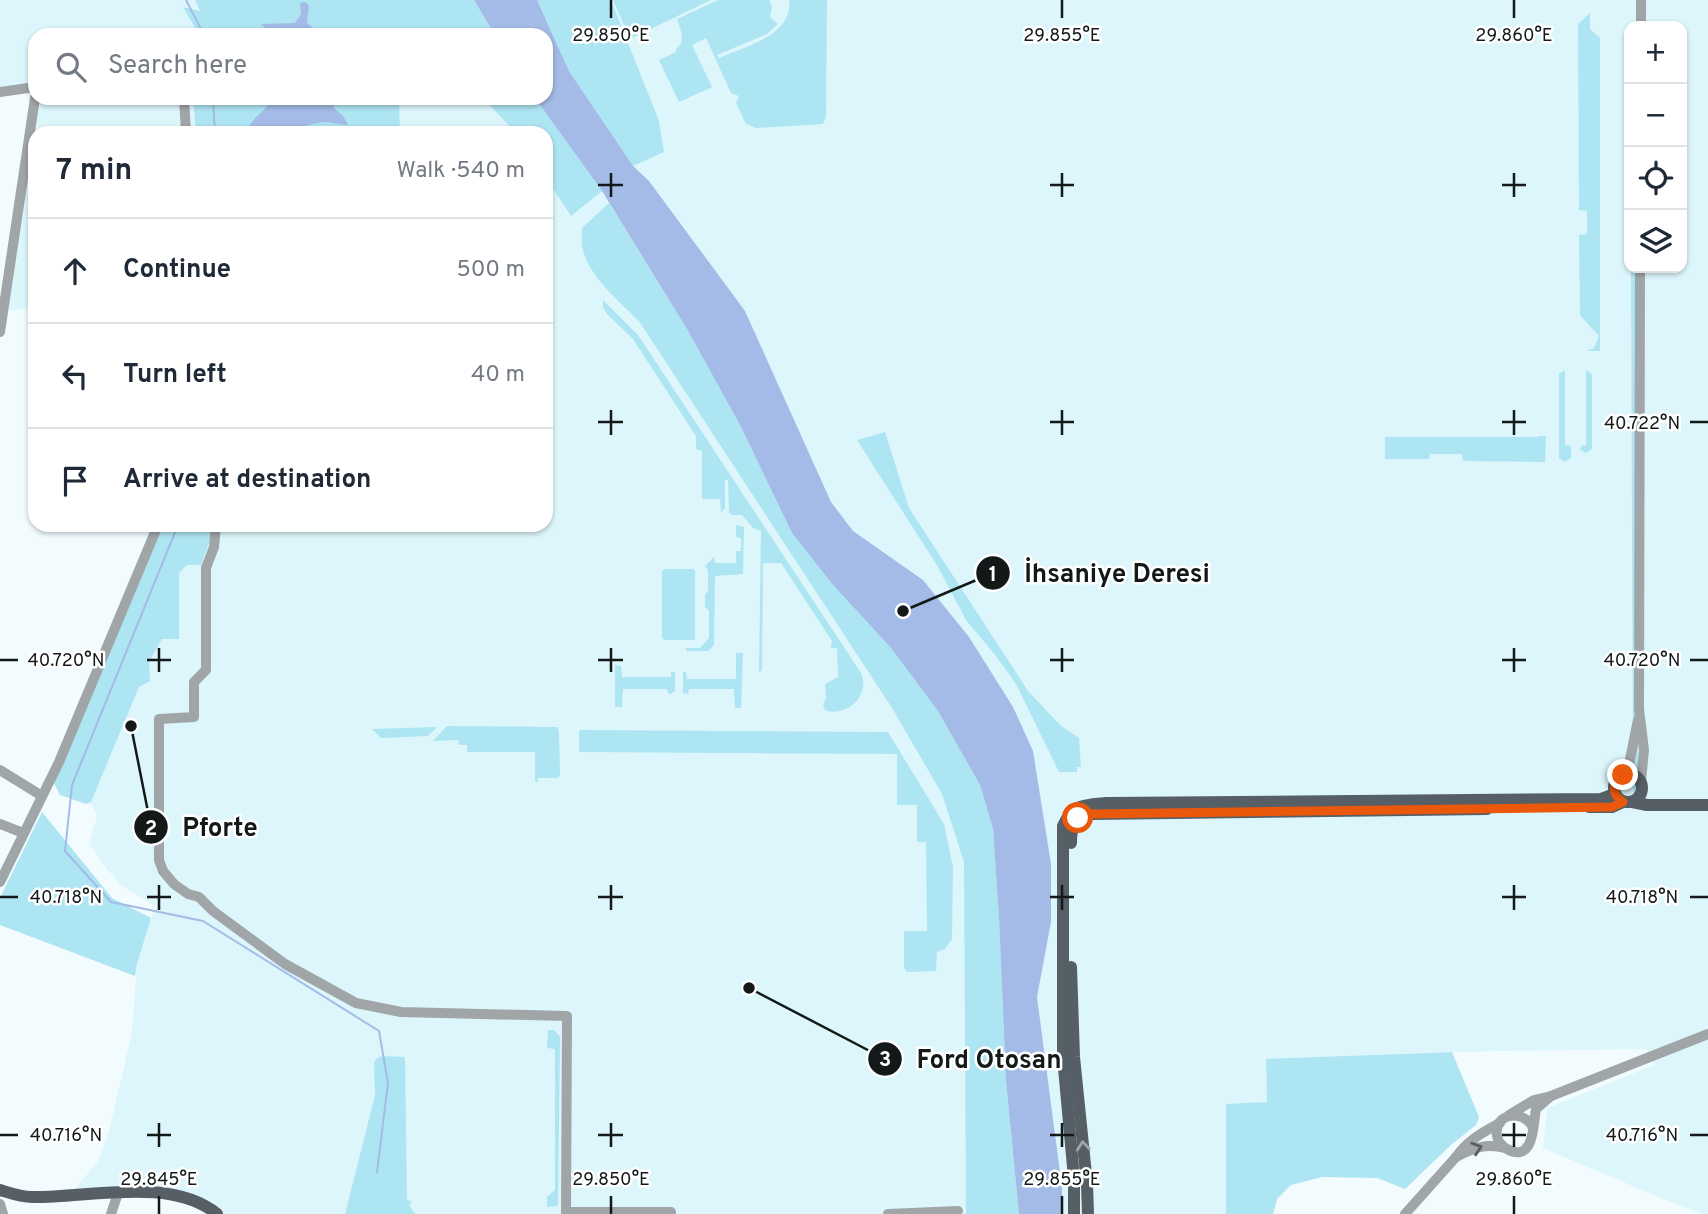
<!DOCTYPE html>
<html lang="en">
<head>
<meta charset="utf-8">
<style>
  :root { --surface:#fff; --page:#f2f2f3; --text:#1f2937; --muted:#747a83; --line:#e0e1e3 }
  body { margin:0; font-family:Overpass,sans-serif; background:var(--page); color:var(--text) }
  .controls { position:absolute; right:21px; top:21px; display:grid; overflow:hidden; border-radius:14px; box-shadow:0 2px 5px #0004 }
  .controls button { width:63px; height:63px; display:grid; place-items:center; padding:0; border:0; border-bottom:2px solid var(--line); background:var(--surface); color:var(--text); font:35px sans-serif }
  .stop { position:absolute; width:21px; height:21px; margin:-16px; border:5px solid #ea580c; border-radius:50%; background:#fff }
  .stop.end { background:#ea580c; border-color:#fff; box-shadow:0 2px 7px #0008 }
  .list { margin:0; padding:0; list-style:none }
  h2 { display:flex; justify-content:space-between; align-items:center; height:91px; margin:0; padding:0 28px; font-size:30px }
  h2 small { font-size:23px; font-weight:400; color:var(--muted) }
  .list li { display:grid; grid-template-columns:46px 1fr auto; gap:21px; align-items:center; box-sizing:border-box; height:105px; padding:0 28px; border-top:2px solid var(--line) }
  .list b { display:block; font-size:26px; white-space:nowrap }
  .list em { font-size:23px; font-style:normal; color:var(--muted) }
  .icon { flex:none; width:38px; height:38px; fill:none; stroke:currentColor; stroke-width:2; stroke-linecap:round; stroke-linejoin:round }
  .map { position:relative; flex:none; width:1708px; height:1214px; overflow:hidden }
  .search { position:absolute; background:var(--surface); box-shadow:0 2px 5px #0004; left:28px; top:28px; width:525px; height:77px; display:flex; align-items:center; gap:18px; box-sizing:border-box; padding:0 24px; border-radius:21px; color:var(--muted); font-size:26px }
  .panel { position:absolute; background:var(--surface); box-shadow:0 2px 5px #0004; left:28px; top:126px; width:525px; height:406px; border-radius:21px }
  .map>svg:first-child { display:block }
</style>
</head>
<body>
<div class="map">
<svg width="1708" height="1214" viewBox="0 0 1708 1214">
  <rect width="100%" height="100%" fill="#f2fcfe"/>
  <path fill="#ddf6fc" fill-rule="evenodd" d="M0,0H1708V1214H1702L1656,1196L1543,1148L1547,1108L1654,1065L1647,1049L1440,1052L1266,1059L1267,1102L1226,1105V1214H217L176,1195L71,1194L98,1161L109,1131L132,1032L137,964L147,928L156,907L122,886L107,869L89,844L97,816L91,803L61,794L166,525H546V133H35V308L3,311L35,98H546V35H35V87L0,91ZM1629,26H1682V268H1629Z"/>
  <g fill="#aee5f2">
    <polygon points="195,0 474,0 495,35 199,35 183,7 200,11"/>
    <polygon points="537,0 611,0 659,121 664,152 633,166 569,71"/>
    <polygon points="613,0 711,0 630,39"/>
    <path d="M718,0H769L772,7L770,17L778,24L767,34L717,55L719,58C744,47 794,35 789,0H827L826,116L823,124L756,128L746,124L736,103L739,96L731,93L706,38L692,45L712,87L679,102L659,60L676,52V49C686,41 681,31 677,19Z"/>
    <polygon points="1590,13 1590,29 1600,38 1600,351 1587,351 1594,348 1599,336 1580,315 1579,235 1587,234 1587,211 1579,210 1578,24"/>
    <polygon points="193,98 399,98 400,133 196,133"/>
    <polygon points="483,98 535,98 602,191 571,216 546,178 546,133 516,133"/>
    <path d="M609,203L687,329L740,425L792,533L833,585L891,648L938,711L980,785L993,829L999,917L1006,1081L1019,1214H966L964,862L942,794L892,708L639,321C619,301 590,278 583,250C581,244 582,235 582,228Z"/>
    <polygon points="1631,268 1642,268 1638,794 1633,794"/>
    <path d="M603,300L638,335L861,673C871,695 847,718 825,710L823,704L826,698L825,684L838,677L837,648H831L832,641L781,563H763L762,671L759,672L761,531L753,528L742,515H731L729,512L728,480H725V508L721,513L720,499H702V451L696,449V436L633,339L607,314L603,307Z"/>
    <polygon points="1565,370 1565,445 1571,446 1571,458 1565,462 1559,458 1559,374"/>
    <polygon points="1586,370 1592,374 1592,449 1586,453 1580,450 1581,446 1586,445"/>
    <polygon points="885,432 909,508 1028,691 1061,726 1079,738 1081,767 1077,767 1077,772 1059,772 1016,684 996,656 966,620 938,567 857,440"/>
    <polygon points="1538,436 1546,436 1545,462 1463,461 1462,454 1430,454 1429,459 1385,459 1385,437 1538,437"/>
    <polygon points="163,525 212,525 212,535 201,565 187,565 179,573 179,639 162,639 149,662 150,681 139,687 91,802 86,804 60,795 54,783"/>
    <polygon points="736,525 744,527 743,574 715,576 714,645 708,651 686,651 686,648 700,648 709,638 709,611 705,607 705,595 708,591 708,570 705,566 714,557 715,563 736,563 736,551 741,551 741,538 736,537"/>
    <polygon points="664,569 693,569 695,571 695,639 693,640 664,640 662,637 662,572"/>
    <polygon points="736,653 743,653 741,708 735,708 734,689 689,689 688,694 683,693 683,672 686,672 687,679 736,679"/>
    <polygon points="615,665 621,666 622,677 671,677 671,672 675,672 675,691 671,694 668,693 667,689 623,689 622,707 615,707"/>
    <polygon points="447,726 557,727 559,732 560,775 558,778 538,778 538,782 535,782 535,752 467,752 467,745 459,745 458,740 433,741"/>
    <polygon points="437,727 428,736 381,738 372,729"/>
    <polygon points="582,730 888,732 944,824 953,867 952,939 945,949 937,952 936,971 907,972 904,968 904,931 927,931 926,842 917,842 917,805 897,805 897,754 579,752 579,731"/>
    <polygon points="42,812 112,898 151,918 137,964 135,976 0,925 0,898"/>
    <polygon points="548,1030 554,1030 560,1037 558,1206 547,1207 547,1197 555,1190 555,1049 547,1048"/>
    <polygon points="1452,1052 1479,1117 1476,1125 1451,1145 1405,1189 1377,1178 1322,1177 1291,1185 1277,1199 1273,1214 1226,1214 1226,1104 1267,1102 1266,1059"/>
    <polygon points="382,1056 405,1057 407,1200 412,1202 409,1205 415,1214 345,1214 375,1095 374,1063 377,1058"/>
  </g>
  <g fill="#a3bbe6">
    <polygon points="474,0 537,0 569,71 633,166 649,181 745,311 831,502 853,531 923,580 969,637 1013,707 1033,751 1051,864 1051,922 1037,997 1062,1188 1062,1214 1019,1214 1006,1081 999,917 993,829 980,785 938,711 891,648 833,585 792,533 740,425 687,329 602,191 535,98 546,98 546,35 495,35"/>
    <polygon points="305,2 309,5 307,23 321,35 272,35 261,24 295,23 301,14 300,3"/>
    <path d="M272,98H335L334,108L343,116L348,125C340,125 332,122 325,122C304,123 266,144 247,130C255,114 265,113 272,98Z"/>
  </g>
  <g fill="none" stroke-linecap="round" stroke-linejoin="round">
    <g stroke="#a3bbe6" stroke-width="2">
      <polyline points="186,0 204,35"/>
      <polyline points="213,98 215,133"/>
      <polyline points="178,525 72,785 65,851 111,902 203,921 379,1031 388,1083 377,1172"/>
    </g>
    <g stroke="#a0a5a8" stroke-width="10">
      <polyline points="1641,26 1641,0"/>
      <polyline points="0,92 35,87"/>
      <polyline points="184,98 186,133"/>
      <polyline points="1640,268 1639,709 1644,750 1641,781"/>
      <polyline points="0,332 35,98"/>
      <polyline points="216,525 214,547 206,568 206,670 194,682 194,717 159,719 159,860 163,871 174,884 188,894 199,897 213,911 285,964 356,1003 401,1012 567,1016 566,1212 671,1212 671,1214"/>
      <polyline points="0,770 42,796"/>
      <polyline points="1627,774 1638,720"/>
      <polyline points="0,824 23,833"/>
      <polyline points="0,882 59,762 158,525"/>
      <polyline points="1551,1096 1708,1034"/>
      <path d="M1509,1115L1534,1100L1551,1096L1536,1109C1533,1123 1535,1164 1507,1149C1502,1146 1498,1142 1497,1136C1493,1112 1525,1109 1533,1128"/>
      <path d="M1500,1123C1483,1132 1467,1141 1456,1157C1474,1148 1485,1143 1505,1148"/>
      <polyline points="0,1204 3,1214"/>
      <polyline points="111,1214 117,1196"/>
      <polyline points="888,1214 958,1211"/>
      <polyline points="1405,1214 1456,1157"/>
    </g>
    <g stroke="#575f66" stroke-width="12">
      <circle cx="1628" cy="788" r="14"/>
      <polyline points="1632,802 1647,805 1708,805"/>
      <polyline points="1589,807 1612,807 1623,802"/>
      <path d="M1071,843C1071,826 1074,819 1091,814L1487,809"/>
      <polyline points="1071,967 1074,1057 1087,1184 1088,1214"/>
      <path d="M0,1190C10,1193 21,1197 32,1197C88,1198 170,1176 217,1214"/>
      <path d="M1074,1214V1178L1063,1057V826C1073,804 1084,805 1106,803L1601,799L1615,794"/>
    </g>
  </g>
  <defs><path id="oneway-chevron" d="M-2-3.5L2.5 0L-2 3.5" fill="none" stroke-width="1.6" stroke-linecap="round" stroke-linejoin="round" transform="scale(1.75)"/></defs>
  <use stroke="#a3a7ab" href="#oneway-chevron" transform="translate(1083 1146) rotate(-96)"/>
  <use stroke="#5a5e60" href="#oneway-chevron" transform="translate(1477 1148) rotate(-18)"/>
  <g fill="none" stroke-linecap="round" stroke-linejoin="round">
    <path stroke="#ea580c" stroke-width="9" d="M1078,818L1091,814L1612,807L1623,802C1612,795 1611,782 1623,775"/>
  </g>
  <path fill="none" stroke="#131819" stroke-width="2.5" d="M611,0V18M1062,0V18M1514,0V18M611,173V197M1062,173V197M1514,173V197M598,185H623M1050,185H1074M1502,185H1526M611,410V435M1062,410V435M1514,410V435M598,422H623M1050,422H1074M1502,422H1526M1690,422H1708M159,648V672M611,648V672M1062,648V672M1514,648V672M0,660H18M147,660H171M598,660H623M1050,660H1074M1502,660H1526M1690,660H1708M159,885V910M611,885V910M1062,885V910M1514,885V910M0,897H18M147,897H171M598,897H623M1050,897H1074M1502,897H1526M1690,897H1708M159,1123V1147M611,1123V1147M1062,1123V1147M1514,1123V1147M0,1135H18M147,1135H171M598,1135H623M1050,1135H1074M1502,1135H1526M1690,1135H1708M159,1196V1214M611,1196V1214M1062,1196V1214M1514,1196V1214"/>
  <g font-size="18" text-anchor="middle" fill="#131819" stroke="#fff" stroke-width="5" stroke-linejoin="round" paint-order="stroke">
    <text x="611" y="41">29.850°E</text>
    <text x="1062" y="41">29.855°E</text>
    <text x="1514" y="41">29.860°E</text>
    <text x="1642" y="429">40.722°N</text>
    <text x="66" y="666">40.720°N</text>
    <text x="1642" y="666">40.720°N</text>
    <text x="66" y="903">40.718°N</text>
    <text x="1642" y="903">40.718°N</text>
    <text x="66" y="1141">40.716°N</text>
    <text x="1642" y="1141">40.716°N</text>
    <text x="159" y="1185">29.845°E</text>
    <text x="611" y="1185">29.850°E</text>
    <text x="1062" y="1185">29.855°E</text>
    <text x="1514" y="1185">29.860°E</text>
  </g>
  <path fill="none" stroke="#131819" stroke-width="2.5" d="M903 611L993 573M131 726L151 827M749 988L885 1059"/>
  <g fill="#131819" stroke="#fff" stroke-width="2.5">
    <circle cx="903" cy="611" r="7"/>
    <circle cx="131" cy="726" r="7"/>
    <circle cx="749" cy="988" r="7"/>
    <circle cx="993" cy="573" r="18"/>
    <circle cx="151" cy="827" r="18"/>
    <circle cx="885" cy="1059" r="18"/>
  </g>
  <g font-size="21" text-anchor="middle" font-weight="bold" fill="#fff">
    <text x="993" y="581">1</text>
    <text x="151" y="835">2</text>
    <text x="885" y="1066">3</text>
  </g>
  <g font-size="26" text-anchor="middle" font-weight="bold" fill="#131819" stroke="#fff" stroke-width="5" stroke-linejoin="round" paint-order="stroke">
    <text x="1117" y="582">İhsaniye Deresi</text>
    <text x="220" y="836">Pforte</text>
    <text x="989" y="1068">Ford Otosan</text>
  </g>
</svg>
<div class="controls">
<button>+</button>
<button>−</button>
<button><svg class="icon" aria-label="locate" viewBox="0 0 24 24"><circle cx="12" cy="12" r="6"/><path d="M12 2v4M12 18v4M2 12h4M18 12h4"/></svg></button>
<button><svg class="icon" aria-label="layers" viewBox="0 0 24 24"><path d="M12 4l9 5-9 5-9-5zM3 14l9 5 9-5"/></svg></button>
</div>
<div class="stop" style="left:1078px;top:818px"></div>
<div class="stop end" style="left:1623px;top:775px"></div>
<div class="search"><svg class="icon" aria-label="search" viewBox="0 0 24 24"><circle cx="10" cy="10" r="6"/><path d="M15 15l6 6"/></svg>Search here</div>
<section class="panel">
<h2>7 min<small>Walk · 540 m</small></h2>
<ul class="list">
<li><svg class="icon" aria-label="ahead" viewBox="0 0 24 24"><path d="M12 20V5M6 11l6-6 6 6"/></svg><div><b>Continue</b></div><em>500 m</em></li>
<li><svg class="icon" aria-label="left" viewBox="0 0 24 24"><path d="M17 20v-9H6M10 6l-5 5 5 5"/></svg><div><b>Turn left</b></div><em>40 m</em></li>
<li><svg class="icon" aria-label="arrive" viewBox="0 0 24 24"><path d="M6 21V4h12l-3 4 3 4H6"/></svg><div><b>Arrive at destination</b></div></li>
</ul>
</section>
</div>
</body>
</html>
